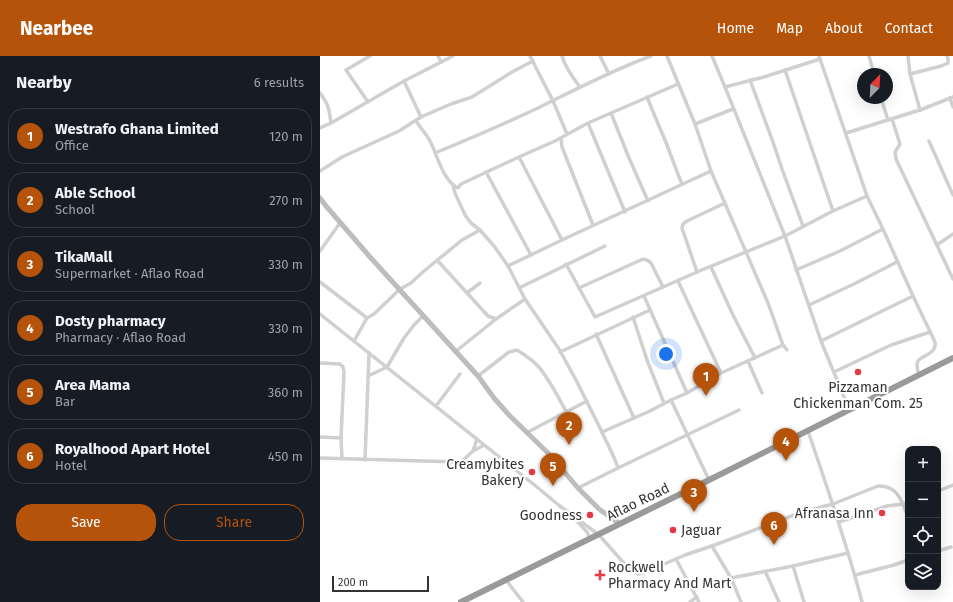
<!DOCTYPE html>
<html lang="en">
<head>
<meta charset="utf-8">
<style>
  :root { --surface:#171b24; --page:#242831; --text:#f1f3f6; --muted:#9ea1a6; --line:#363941; --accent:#b45309 }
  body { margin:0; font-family:"Fira Sans",sans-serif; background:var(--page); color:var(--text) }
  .controls { position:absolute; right:12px; bottom:12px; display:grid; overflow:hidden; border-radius:8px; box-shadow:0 4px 16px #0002 }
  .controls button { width:36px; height:36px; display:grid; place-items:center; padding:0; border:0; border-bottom:1px solid var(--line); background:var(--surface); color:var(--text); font:20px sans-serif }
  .compass { position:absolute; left:537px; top:12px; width:36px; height:36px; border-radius:50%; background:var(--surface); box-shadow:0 4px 16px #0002; rotate:24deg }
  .scale { position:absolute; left:12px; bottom:10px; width:97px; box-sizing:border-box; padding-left:4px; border:2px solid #333; border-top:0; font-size:11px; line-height:14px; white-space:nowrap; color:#333; -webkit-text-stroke:3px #fff; paint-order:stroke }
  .you { position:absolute; left:346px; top:298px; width:14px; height:14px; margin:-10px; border:3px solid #fff; border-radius:50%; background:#1a73e8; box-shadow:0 0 0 6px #1a73e833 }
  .badge { display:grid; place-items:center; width:26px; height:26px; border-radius:50%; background:var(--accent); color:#fff; font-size:13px; font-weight:700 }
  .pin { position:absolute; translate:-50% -33px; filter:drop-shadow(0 1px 2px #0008) }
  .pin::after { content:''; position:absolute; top:21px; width:14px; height:12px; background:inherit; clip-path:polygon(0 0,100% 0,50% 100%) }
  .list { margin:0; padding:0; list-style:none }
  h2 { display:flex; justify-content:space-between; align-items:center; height:52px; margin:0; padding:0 16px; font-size:17px }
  h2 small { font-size:13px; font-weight:400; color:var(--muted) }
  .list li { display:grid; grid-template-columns:26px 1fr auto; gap:12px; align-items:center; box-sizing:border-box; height:56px; margin:0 8px 8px; padding:0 8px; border:1px solid var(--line); border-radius:16px }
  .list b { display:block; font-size:15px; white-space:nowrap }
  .list p { margin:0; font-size:13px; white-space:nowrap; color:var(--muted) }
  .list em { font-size:13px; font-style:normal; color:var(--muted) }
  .actions { display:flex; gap:8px; padding:12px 16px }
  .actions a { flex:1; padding:9px 0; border:1px solid var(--accent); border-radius:16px; text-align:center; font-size:14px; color:var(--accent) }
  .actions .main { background:var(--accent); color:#fff }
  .icon { flex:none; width:22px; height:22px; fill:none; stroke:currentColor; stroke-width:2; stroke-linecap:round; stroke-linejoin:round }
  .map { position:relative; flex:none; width:633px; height:546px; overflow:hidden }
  header { display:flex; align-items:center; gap:24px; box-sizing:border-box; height:56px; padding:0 20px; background:var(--accent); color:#fff }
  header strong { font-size:19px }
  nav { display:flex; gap:22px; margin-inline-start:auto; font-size:14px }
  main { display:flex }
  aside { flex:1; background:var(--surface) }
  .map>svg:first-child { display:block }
</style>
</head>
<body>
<header>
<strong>Nearbee</strong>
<nav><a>Home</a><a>Map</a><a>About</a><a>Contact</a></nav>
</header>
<main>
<aside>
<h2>Nearby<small>6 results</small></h2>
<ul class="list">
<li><span class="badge">1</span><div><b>Westrafo Ghana Limited</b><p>Office</p></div><em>120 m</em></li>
<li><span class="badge">2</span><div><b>Able School</b><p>School</p></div><em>270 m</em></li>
<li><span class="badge">3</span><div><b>TikaMall</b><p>Supermarket · Aflao Road</p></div><em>330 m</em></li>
<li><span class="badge">4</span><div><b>Dosty pharmacy</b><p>Pharmacy · Aflao Road</p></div><em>330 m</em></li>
<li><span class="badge">5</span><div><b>Area Mama</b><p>Bar</p></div><em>360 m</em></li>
<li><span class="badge">6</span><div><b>Royalhood Apart Hotel</b><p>Hotel</p></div><em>450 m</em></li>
</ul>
<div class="actions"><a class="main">Save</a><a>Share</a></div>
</aside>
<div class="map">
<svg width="633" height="546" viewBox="0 0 633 546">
  <rect width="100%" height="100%" fill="#fff"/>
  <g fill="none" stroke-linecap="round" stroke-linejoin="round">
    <g stroke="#d0d0d0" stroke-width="3.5">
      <polyline points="118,0 121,6"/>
      <polyline points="210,0 233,45 247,78"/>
      <path d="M242,0C245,11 253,22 260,31"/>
      <polyline points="280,0 289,18"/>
      <polyline points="347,0 375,68 391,115 448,247 463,289 401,317 367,337 351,344"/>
      <polyline points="392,0 405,31 465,180 501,285 529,353"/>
      <path d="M499,0L547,140L563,173L593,240L615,286C617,301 597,298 597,309C597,312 598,316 599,319"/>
      <polyline points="549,0 554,18"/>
      <polyline points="588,0 590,18 600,54"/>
      <polyline points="465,14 513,155"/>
      <polyline points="590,18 621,10 628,7 628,3 627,0"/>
      <polyline points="430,24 453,86 462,113 483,170"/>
      <polyline points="84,25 101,61"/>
      <polyline points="405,31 444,21 500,3"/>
      <path d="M0,37C9,49 9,53 11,67"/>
      <path d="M327,41C333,56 339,70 345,84C351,99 356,114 362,128"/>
      <polyline points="561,42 568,64"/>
      <polyline points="630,42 633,51"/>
      <polyline points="48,46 26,14 50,0"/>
      <polyline points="291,57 309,102 328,145"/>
      <polyline points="572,63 580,88 575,96 576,103 633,223"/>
      <path d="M96,65C100,71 105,77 109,83C117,97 122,124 138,132L141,128L199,101"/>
      <polyline points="268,67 305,156"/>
      <polyline points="375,68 413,53"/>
      <polyline points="0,72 11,67 84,25 133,0"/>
      <polyline points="526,77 600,54 633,41"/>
      <polyline points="241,82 242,91 273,169"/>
      <polyline points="609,85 633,139"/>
      <path d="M115,97C149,83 184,68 218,52C255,34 292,14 331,0"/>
      <polyline points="0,115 22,101 79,75 101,61 131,48 152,41 192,16 213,5"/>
      <polyline points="166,116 211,199"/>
      <polyline points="133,129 135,137 145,159 151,167 160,174 174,190 188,210 205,243 239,293 256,324 282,376"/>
      <polyline points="242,184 199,101 210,96 235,85 268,67 358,28"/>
      <polyline points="617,189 633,178"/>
      <polyline points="0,195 20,167"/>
      <polyline points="117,204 168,260 176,263"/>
      <polyline points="246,208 275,261 377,216 465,180 513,155 547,140"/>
      <polyline points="188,210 242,184 391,115"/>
      <polyline points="391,211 413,259 435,302"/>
      <polyline points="476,214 520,195 563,173"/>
      <polyline points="377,216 362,172 363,168 367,165 405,147"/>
      <polyline points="358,225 401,317"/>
      <polyline points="0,226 47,262"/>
      <polyline points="199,232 285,190"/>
      <polyline points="259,232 323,203 327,204 331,207 343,231"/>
      <polyline points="147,237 160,227"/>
      <polyline points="324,240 367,337"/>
      <polyline points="489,249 534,228 577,206"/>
      <polyline points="0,258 217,431 241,451"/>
      <polyline points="313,261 327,304 344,347"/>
      <polyline points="276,278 314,362"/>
      <polyline points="34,285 47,262 54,258 80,233 91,227 104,215 142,184 160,174"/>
      <polyline points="501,285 593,240"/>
      <polyline points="463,289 467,294"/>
      <polyline points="135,296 176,263 205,243"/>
      <polyline points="240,296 330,254"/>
      <polyline points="428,305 442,337"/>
      <polyline points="0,307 20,308 23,311 24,316 21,382 22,403"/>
      <polyline points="514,316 571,289 610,276"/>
      <polyline points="48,320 67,311 84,282 94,269 103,260"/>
      <path d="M158,320L189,296L197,294C205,299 212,304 218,310C230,324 238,341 247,357"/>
      <polyline points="116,350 140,318"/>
      <path d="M488,375C507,431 527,488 542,546"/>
      <polyline points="208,376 267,345"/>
      <polyline points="0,381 21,382"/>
      <polyline points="153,395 157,383"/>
      <polyline points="0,402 138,406 142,405 153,395 164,389"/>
      <polyline points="45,404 49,297"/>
      <polyline points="298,412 419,354"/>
      <path d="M258,432L298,412C294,399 287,388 282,376L330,355L351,344L389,424"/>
      <polyline points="618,435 633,429"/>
      <path d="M240,450L279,479L310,514L318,518L326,516L365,499L392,490L482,456L513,448L558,430C578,429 582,446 588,461"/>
      <polyline points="257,465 267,476 270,483"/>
      <polyline points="519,466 567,450 583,448 588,446"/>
      <polyline points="392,490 411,522 421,546"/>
      <polyline points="618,495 631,491"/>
      <polyline points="356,503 379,546"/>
      <polyline points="473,510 484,546"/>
      <polyline points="445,515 459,546"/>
      <polyline points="535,519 574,509 588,504"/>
      <polyline points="411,522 473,510 528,497"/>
      <polyline points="186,524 203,546"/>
      <polyline points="370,546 377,541"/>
    </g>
    <polyline stroke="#bdbdbd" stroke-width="5" points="0,142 6,150 50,201 158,320 174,342 189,359 230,399 258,432 279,453 300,468"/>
    <polyline stroke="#9a9a9a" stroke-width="6" points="141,546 389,424 633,302"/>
  </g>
  <g fill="#e63946" stroke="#fff" stroke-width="1.5">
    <circle cx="538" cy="316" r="4"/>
    <circle cx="212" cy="416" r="4"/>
    <circle cx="562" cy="457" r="4"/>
    <circle cx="270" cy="459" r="4"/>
    <circle cx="353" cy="474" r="4"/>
    <path d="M278 513h4v4h4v4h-4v4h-4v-4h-4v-4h4z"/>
  </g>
  <g text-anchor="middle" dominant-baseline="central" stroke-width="4" stroke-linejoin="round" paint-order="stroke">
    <g font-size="14" fill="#333" stroke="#fff" text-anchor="end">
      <text x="538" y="331" text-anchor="middle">Pizzaman<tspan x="538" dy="16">Chickenman Com. 25</tspan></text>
      <text x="204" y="408">Creamybites<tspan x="204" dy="16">Bakery</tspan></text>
      <text x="554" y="457">Afranasa Inn</text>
      <text x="262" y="459">Goodness</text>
      <text x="361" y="474" text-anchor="start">Jaguar</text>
      <text x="288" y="511" text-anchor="start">Rockwell<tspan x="288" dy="16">Pharmacy And Mart</tspan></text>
    </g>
    <g font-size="14" fill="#333" stroke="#fff">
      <text transform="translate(318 446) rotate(-26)">Aflao Road</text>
    </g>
  </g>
</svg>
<div class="controls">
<button>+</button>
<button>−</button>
<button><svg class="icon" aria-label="locate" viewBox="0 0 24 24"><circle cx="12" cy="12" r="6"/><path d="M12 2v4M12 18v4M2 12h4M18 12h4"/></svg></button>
<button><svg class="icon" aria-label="layers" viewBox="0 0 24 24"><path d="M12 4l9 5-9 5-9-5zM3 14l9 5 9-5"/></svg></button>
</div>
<svg class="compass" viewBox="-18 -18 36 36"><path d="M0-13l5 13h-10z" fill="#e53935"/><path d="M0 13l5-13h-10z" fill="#9ea1a6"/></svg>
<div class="scale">200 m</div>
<div class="you"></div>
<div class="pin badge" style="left:386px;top:340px">1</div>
<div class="pin badge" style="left:249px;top:389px">2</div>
<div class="pin badge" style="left:374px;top:456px">3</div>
<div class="pin badge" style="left:466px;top:405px">4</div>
<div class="pin badge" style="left:233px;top:430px">5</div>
<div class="pin badge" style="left:454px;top:489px">6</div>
</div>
</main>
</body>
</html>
